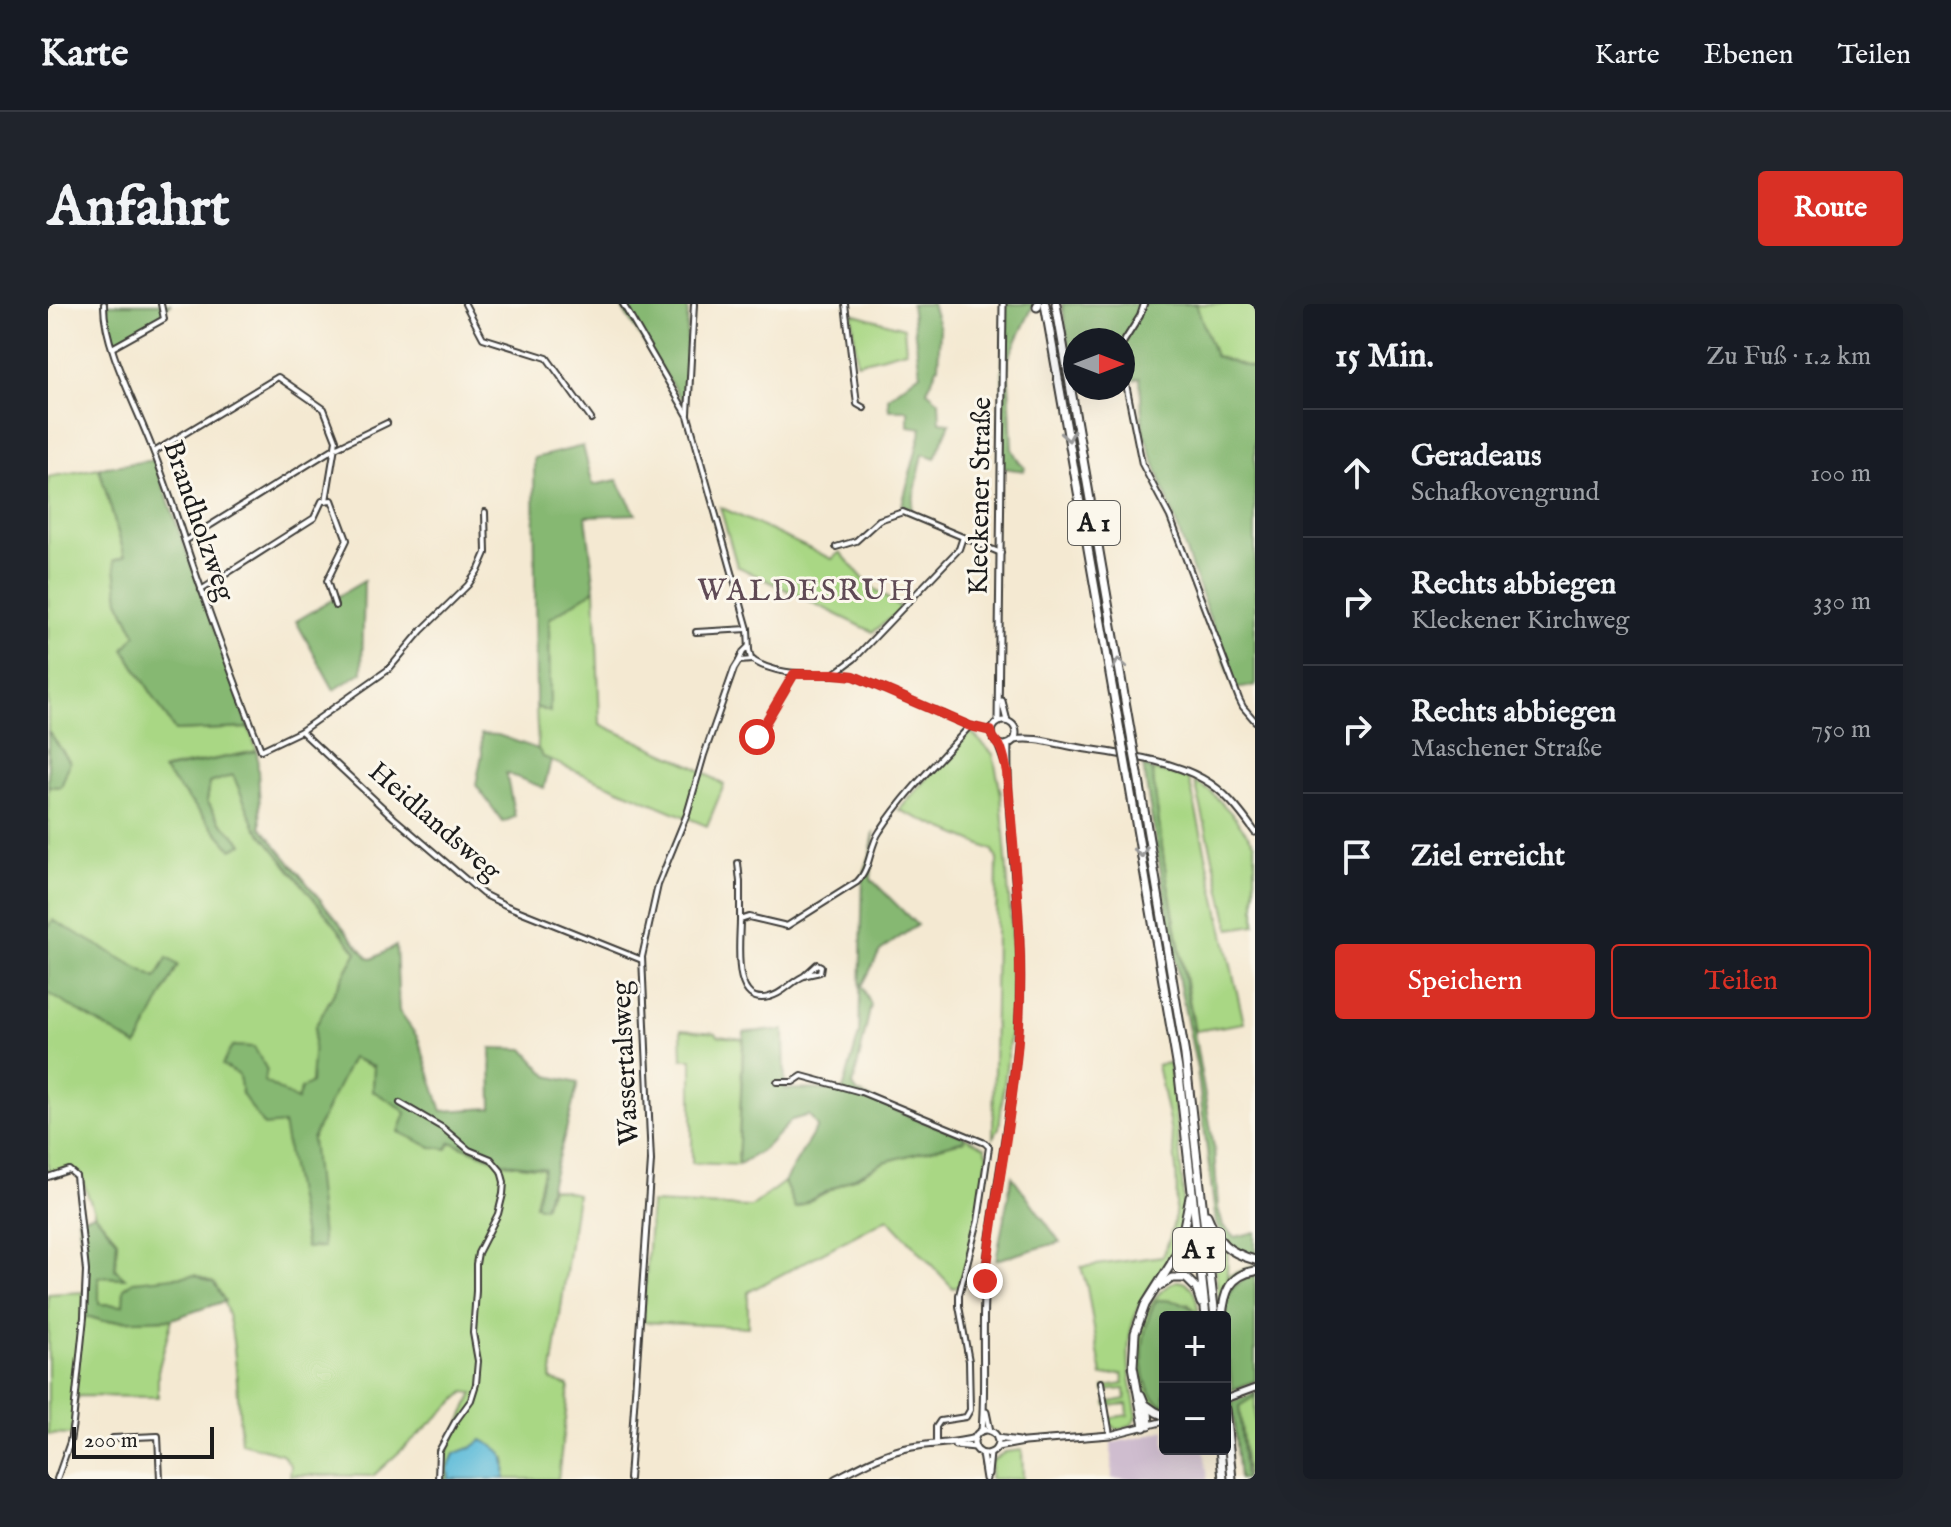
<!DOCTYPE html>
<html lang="de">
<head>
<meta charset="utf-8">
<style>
  :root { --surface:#171b24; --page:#20242c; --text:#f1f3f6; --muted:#9ea1a6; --line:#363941; --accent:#d93025 }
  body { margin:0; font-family:"IM FELL English",serif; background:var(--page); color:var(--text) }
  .controls { position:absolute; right:24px; bottom:24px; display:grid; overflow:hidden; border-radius:8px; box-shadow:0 8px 32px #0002 }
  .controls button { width:72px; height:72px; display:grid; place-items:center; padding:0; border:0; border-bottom:2px solid var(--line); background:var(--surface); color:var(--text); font:40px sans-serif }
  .compass { position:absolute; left:1015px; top:24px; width:72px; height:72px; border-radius:50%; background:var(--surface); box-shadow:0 8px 32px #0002; rotate:90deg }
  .scale { position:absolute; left:24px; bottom:20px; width:142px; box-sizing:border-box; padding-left:8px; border:4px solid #1c1c1c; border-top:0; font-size:22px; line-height:28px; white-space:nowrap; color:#1c1c1c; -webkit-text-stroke:6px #fbf7ec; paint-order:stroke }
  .stop { position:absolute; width:24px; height:24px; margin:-18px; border:6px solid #d93025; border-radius:50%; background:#fff }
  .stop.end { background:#d93025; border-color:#fff; box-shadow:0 2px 8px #0008 }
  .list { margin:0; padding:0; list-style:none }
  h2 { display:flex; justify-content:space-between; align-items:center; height:104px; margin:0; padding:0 32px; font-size:34px }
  h2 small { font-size:26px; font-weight:400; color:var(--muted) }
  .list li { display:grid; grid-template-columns:52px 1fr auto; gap:24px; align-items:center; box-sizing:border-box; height:128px; padding:0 32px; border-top:2px solid var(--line) }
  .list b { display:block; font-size:30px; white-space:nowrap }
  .list p { margin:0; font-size:26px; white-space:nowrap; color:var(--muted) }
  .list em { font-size:26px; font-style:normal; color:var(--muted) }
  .actions { display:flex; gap:16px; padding:24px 32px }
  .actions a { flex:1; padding:18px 0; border:2px solid var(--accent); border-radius:8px; text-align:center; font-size:28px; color:var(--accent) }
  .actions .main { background:var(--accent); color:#fff }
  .icon { flex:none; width:44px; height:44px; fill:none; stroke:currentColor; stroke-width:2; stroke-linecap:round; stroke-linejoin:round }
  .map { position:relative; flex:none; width:1207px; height:1175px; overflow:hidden; border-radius:8px }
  header { display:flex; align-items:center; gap:48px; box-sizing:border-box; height:112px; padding:0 40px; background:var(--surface); border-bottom:2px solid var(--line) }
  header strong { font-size:38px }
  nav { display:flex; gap:44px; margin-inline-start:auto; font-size:28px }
  .intro { display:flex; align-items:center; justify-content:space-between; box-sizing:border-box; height:192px; padding:0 48px }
  h1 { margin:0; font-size:56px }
  .button { padding:20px 36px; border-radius:8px; background:var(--accent); color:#fff; font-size:28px; font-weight:700 }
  main { display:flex; gap:48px; padding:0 48px }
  aside { flex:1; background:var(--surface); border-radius:8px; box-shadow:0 8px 32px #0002 }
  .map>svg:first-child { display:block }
</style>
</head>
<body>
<header>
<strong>Karte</strong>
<nav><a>Karte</a><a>Ebenen</a><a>Teilen</a></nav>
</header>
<div class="intro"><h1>Anfahrt</h1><a class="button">Route</a></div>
<main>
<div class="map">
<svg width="1207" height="1175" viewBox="0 0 1207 1175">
  <rect width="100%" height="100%" fill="#fbf7ec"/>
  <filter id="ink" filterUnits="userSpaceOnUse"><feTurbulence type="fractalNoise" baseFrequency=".0125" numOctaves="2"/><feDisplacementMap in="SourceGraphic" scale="16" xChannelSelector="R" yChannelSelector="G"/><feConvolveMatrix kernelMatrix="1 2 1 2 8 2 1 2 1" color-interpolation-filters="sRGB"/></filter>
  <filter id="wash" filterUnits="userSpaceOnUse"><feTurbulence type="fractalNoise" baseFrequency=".006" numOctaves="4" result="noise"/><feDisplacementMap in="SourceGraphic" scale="32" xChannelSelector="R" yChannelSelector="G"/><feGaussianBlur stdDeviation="1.8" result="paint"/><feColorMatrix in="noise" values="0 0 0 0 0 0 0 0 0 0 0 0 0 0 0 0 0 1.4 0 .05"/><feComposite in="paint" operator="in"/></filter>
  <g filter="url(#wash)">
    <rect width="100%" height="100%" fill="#f4e9d2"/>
    <polygon fill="#cfbdcf" points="1117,1126 1117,1145 1156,1145 1160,1175 1064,1175 1063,1139 1094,1133"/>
    <g fill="#a9d784" stroke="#627a50" stroke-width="2">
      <polygon points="1148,0 1207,0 1207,65 1167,53"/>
      <polygon points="804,9 856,24 858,46 809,59"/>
      <path d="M51,164L77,253L71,296L88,330L76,345L127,427L201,424L209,447L116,465L194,540L172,517L159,497L162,479L185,470L207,522L309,648L267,723L304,754L326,763L325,787L350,802L359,809L351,828L403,838L457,859L496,864L487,900L496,903L503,884L529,890L503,1076L521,1082L510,1175H457L458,1154L425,1143L406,1150L400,1164L401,1175H396L395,1158L425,1089L417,1088L325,1172L248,1171L242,1172L243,1162L234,1150L193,1139C190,1105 189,1016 172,991L76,1001L50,1000L51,973L75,974L67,965L69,936L47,910L32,870L22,864L0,870V482L13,483L22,458L0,427V173Z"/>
      <polygon points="672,203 784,255 792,248 820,280 854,305 825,328 689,262"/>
      <polygon points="547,285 552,420 645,462 676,481 659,522 494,453 490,445 488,403 502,407 501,315"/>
      <polygon points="922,427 945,450 953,490 963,619 964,713 951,824 945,833 949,556 945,546 851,506"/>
      <polygon points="1104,466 1141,475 1196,719 1147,727 1116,557"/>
      <polygon points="1147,478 1163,488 1183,509 1207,540 1207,621 1182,625"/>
      <polygon points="633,726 668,729 670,732 695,735 690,861 644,859 644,755 634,755"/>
      <path d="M1121,759C1125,788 1128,816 1131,845C1134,874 1138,901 1132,930C1127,953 1111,969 1099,988C1072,1031 1080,1065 1089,1112C1086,1121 1078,1126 1068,1125L1063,1121L1060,1114L1080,1111L1079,1100L1059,1102L1058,1099L1078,1095L1077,1085L1056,1087V1083L1076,1080L1074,1070L1054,1072L1039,983L1033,963L1114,952C1144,896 1121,820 1109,761Z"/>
      <polygon points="915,832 937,843 940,852 923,944 910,983 905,984 840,914 700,988 700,1023 595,1018 603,899 703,903 736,878 748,904 836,858 916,836"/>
      <polygon points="1163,929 1180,947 1179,972 1207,961 1207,965 1192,970 1172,1006"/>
      <path d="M1129,977C1148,978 1149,996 1151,1012L1140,1000L1109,997L1113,1101L1117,1102V1105C1102,1102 1098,1091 1094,1078C1084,1044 1093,992 1129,977Z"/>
      <polygon points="37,988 35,1013 42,1013 55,1017 124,1015 110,1067 110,1093 29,1092 23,1131 0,1130 0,990"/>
      <polygon points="1207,1092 1207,1171 1199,1172 1191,1102"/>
      <polygon points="974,1146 975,1175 942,1175 943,1158 957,1148"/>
    </g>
    <g fill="#86b872" stroke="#516a47" stroke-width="2">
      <polygon points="59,0 122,0 110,14 66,38 59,12"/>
      <polygon points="571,0 640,0 637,101"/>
      <polygon points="863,0 884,0 892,25 890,62 879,87 891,97 892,118 902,119 887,154 875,150 863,206 854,201 874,124 860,122 860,106 841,106 840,94 872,69"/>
      <polygon points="955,0 986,0 960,55 964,145 971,158 977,164 976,167 954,164"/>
      <polygon points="1014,0 1148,0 1167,52 1207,65 1207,382 1187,385 1095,127 1092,74 1075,79 1075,36 1027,36 1027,80"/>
      <polygon points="535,142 545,181 569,176 588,210 538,212 547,285 501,315 502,408 488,403 486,154"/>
      <polygon points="106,156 201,424 127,427 76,345 88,330 71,296 66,256 77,252 51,164"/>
      <polygon points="316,277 314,368 286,386 248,317"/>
      <polygon points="0,427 22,458 13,483 0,482"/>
      <polygon points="433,430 450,431 490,445 495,453 503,456 496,484 458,469 467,513 455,518 428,481 434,450"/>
      <polygon points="209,447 213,523 320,654 324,655 348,642 351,707 370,734 394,807 444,804 443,744 476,745 500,772 530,779 520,819 496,903 487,901 496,864 457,859 403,838 399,845 383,843 351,828 358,809 350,802 325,787 326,762 304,754 264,835 275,943 258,944 235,820 216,822 194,790 191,771 174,761 184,742 206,743 219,766 216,777 249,796 253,785 263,779 267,723 309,648 207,522 185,471 162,479 159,497 172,517 195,540 184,545 115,466"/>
      <path d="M1095,462L1104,466L1116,557L1166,843L1170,904L1175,922L1187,933L1207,928V952C1187,947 1176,939 1168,920L1149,765L1132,683Z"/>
      <polygon points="826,528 823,575 869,621 832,647 814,682 823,701 805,782 810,789 863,813 915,832 917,836 836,858 747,904 736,878 769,823 761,811 744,816 716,845 690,861 696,728 736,726 737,785 795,786 811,730 815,572 822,551"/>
      <polygon points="5,616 108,674 119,654 130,661 89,742 0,689 0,624"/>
      <polygon points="964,872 1012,938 948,956"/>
      <polygon points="47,910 69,936 67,965 77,974 51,973 51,1000 75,1001 76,984 86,977 147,971 166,979 177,997 124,1015 55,1017 42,1013 36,1013 37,967 30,915"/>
      <path d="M1207,971V1077L1184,1086C1182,1063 1173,1010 1182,990C1187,979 1196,974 1207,971Z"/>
      <path d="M1109,996C1128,996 1140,998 1152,1013H1117V1102C1085,1089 1092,1020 1109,996Z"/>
      <polygon points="1207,1089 1207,1092 1191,1102 1197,1175 1191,1175 1184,1098"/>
    </g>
    <path fill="#5abad8" stroke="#3b6b7a" stroke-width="2" d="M434,1136C457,1147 458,1150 457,1175H401L400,1164L406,1150L424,1143Z"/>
  </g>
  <g filter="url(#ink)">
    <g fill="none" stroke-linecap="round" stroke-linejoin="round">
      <g stroke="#3c3b37" stroke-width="8">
        <g id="minor">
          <path d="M56,0C55,43 91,107 106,149C124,194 137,241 154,287C172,340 193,393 213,446L253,427L341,365L373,327L420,281L431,265L438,249L437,208"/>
          <polyline points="417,0 435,34 499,54 543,115"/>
          <path d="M575,0L640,112L700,325L701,346L703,355C731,375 774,368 806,372L922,422L943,427"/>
          <polyline points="797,0 809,100 816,104"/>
          <polyline points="1075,39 1092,12 1096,0"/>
          <polyline points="64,44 116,15 113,0"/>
          <polyline points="1075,65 1094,160 1122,213 1191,395 1195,403 1207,417"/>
          <polyline points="640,110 646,0"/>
          <polyline points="106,148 230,73 276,105 288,136 278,197"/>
          <polyline points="137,237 285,145 339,119"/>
          <polyline points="788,243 808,237 831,216 855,208 953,249"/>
          <polyline points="153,286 266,214 274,197 284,196 299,236 279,277 287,302"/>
          <polyline points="648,328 700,325"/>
          <polyline points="691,357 695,348 700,343"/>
          <polyline points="786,370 806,355 911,245 915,233"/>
          <polyline points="253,427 346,514 435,590 459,602 594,656"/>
          <polyline points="709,433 746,370"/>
          <polyline points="690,559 692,578 692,616"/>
          <path d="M756,672L769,660L773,662L772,668C767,670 759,670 754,673C742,679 735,690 721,693C683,703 692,638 692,616L701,613L739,622L809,578C823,565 821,542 832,527C857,489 891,456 922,422"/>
          <polyline points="729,778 745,778 754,772 813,788 937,839 941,843 930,917 911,991 911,1002 921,1057 922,1106 918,1113 892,1117 888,1123 888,1140"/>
          <polyline points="352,799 395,824 421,846 443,855 453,867 456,878 455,890 450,910 430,949 428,960 428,987 425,1029 430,1057 428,1080 423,1096 407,1118 391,1147 390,1175"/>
          <polyline points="0,873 21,866 28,872 38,967 36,1013 25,1119 22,1138 9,1175"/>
          <polyline points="1053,1078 1062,1131"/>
          <polyline points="65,1134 110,1132 112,1175"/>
          <polyline points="581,1175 603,857 594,653 610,581 639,510 656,451 686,365 691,357 705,356"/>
        </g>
      </g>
      <g stroke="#3c3b37" stroke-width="9">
        <g id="tertiary">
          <polyline points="954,397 959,417"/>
          <circle cx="956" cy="429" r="12"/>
          <polyline points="950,417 955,0"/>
          <path d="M966,436C985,432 1008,440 1027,443C1067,450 1119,454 1155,475C1177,487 1192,507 1207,528"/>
          <polyline points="950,440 957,459"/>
          <polyline points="938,1108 942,1127"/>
          <path d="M934,1127C938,1076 933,1025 937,975C947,877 971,782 972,684C974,603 958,522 960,440"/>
        </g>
      </g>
      <g stroke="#3c3b37" stroke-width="9">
        <g id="secondary">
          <polyline points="1177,1095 1207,1084"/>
          <circle cx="938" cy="1138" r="12"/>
          <polyline points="949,1134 971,1137"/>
          <polyline points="907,1141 927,1143"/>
          <polyline points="949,1143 976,1138 1062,1131 1117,1117"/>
          <polyline points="934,1150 938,1175"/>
          <polyline points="940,1170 942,1149"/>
          <path d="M787,1175C812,1162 836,1148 864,1143C885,1139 906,1140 927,1134"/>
        </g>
      </g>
      <g stroke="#3c3b37" stroke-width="11">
        <g id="motorway">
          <polyline points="997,0 1074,438"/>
          <polyline points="1008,0 1084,437"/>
          <polyline points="989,3 990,0"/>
          <polyline points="1090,470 1137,751 1167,1013"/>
          <polyline points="1080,472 1131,771 1158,1013"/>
          <path d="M1159,911C1170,939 1179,948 1207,956"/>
          <polyline points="1112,982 1124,974 1138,974 1148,984 1153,999"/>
          <path d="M1174,1013C1176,989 1181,971 1207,967"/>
          <polyline points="1093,1091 1100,1108 1101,1121"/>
          <polyline points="1098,1101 1108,1108 1117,1112"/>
          <polyline points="1177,1105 1184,1175"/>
          <polyline points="1096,1123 1085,1062 1087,1029 1097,1001 1123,960 1132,942 1142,893"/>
          <polyline points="1172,1145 1175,1175"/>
        </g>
      </g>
      <use href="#minor" stroke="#fff" stroke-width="4"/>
      <use href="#tertiary" stroke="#fff" stroke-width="5"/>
      <use href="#secondary" stroke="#fff" stroke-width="5"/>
      <use href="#motorway" stroke="#fff" stroke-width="7"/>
      <g stroke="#3c3b37" stroke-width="11" stroke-linecap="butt">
        <g id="motorway-bridge">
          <polyline points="1084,437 1090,470"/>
          <polyline points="1074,438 1080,472"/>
        </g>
      </g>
      <use href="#motorway-bridge" stroke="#fff" stroke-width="7"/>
    </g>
    <defs><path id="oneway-chevron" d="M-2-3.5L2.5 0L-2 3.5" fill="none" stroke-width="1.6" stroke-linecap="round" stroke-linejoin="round" transform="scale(2)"/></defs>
    <g stroke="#999">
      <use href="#oneway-chevron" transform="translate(1020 132) rotate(80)"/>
      <use href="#oneway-chevron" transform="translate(1071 360) rotate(-100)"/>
      <use href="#oneway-chevron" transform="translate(1093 548) rotate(80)"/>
    </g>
  </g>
  <g fill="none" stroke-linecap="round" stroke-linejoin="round" filter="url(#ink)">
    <path stroke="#d93025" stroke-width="10" d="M709,433L746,370H786L806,372L922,422L943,427C944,435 948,437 952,443C956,450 957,460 959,468C966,557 977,646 970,735C964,816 946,896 937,977"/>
  </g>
  <g text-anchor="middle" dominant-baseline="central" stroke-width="6" stroke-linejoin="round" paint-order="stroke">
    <g fill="#fbf7ec" stroke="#5f5e5a" stroke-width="2">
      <rect x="1020" y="197" width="52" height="44" rx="6"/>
      <rect x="1125" y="924" width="52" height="44" rx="6"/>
    </g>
    <g font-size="26" font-weight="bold" fill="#1c1c1c">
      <text x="1046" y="219">A 1</text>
      <text x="1151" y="946">A 1</text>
    </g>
    <g font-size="28" fill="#1c1c1c" stroke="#fbf7ec">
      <text transform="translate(933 192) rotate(-89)">Kleckener Straße</text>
      <text transform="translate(150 217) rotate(71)">Brandholzweg</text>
      <text transform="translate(386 518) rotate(41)">Heidlandsweg</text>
      <text transform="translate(578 759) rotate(-93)">Wassertalsweg</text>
    </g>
    <g font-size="30" letter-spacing="2" fill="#5f4a55" stroke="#fbf7ec">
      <text x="759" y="288">WALDESRUH</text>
    </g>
  </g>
</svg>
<div class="controls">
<button>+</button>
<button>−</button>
</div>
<svg class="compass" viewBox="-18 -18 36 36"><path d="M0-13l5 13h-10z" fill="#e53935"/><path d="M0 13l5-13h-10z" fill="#9ea1a6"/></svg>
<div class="scale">200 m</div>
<div class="stop" style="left:709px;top:433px"></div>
<div class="stop end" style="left:937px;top:977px"></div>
</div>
<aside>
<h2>15 Min.<small>Zu Fuß · 1.2 km</small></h2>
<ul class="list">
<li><svg class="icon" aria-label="ahead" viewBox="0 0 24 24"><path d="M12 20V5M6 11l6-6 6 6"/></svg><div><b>Geradeaus</b><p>Schafkovengrund</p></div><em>100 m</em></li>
<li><svg class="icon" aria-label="right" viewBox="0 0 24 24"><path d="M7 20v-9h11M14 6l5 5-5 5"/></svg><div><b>Rechts abbiegen</b><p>Kleckener Kirchweg</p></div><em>330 m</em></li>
<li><svg class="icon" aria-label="right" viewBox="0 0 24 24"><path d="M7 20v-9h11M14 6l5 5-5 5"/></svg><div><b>Rechts abbiegen</b><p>Maschener Straße</p></div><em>750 m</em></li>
<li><svg class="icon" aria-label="arrive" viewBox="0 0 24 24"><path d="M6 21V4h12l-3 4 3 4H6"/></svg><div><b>Ziel erreicht</b></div></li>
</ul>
<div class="actions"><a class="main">Speichern</a><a>Teilen</a></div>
</aside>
</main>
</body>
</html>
